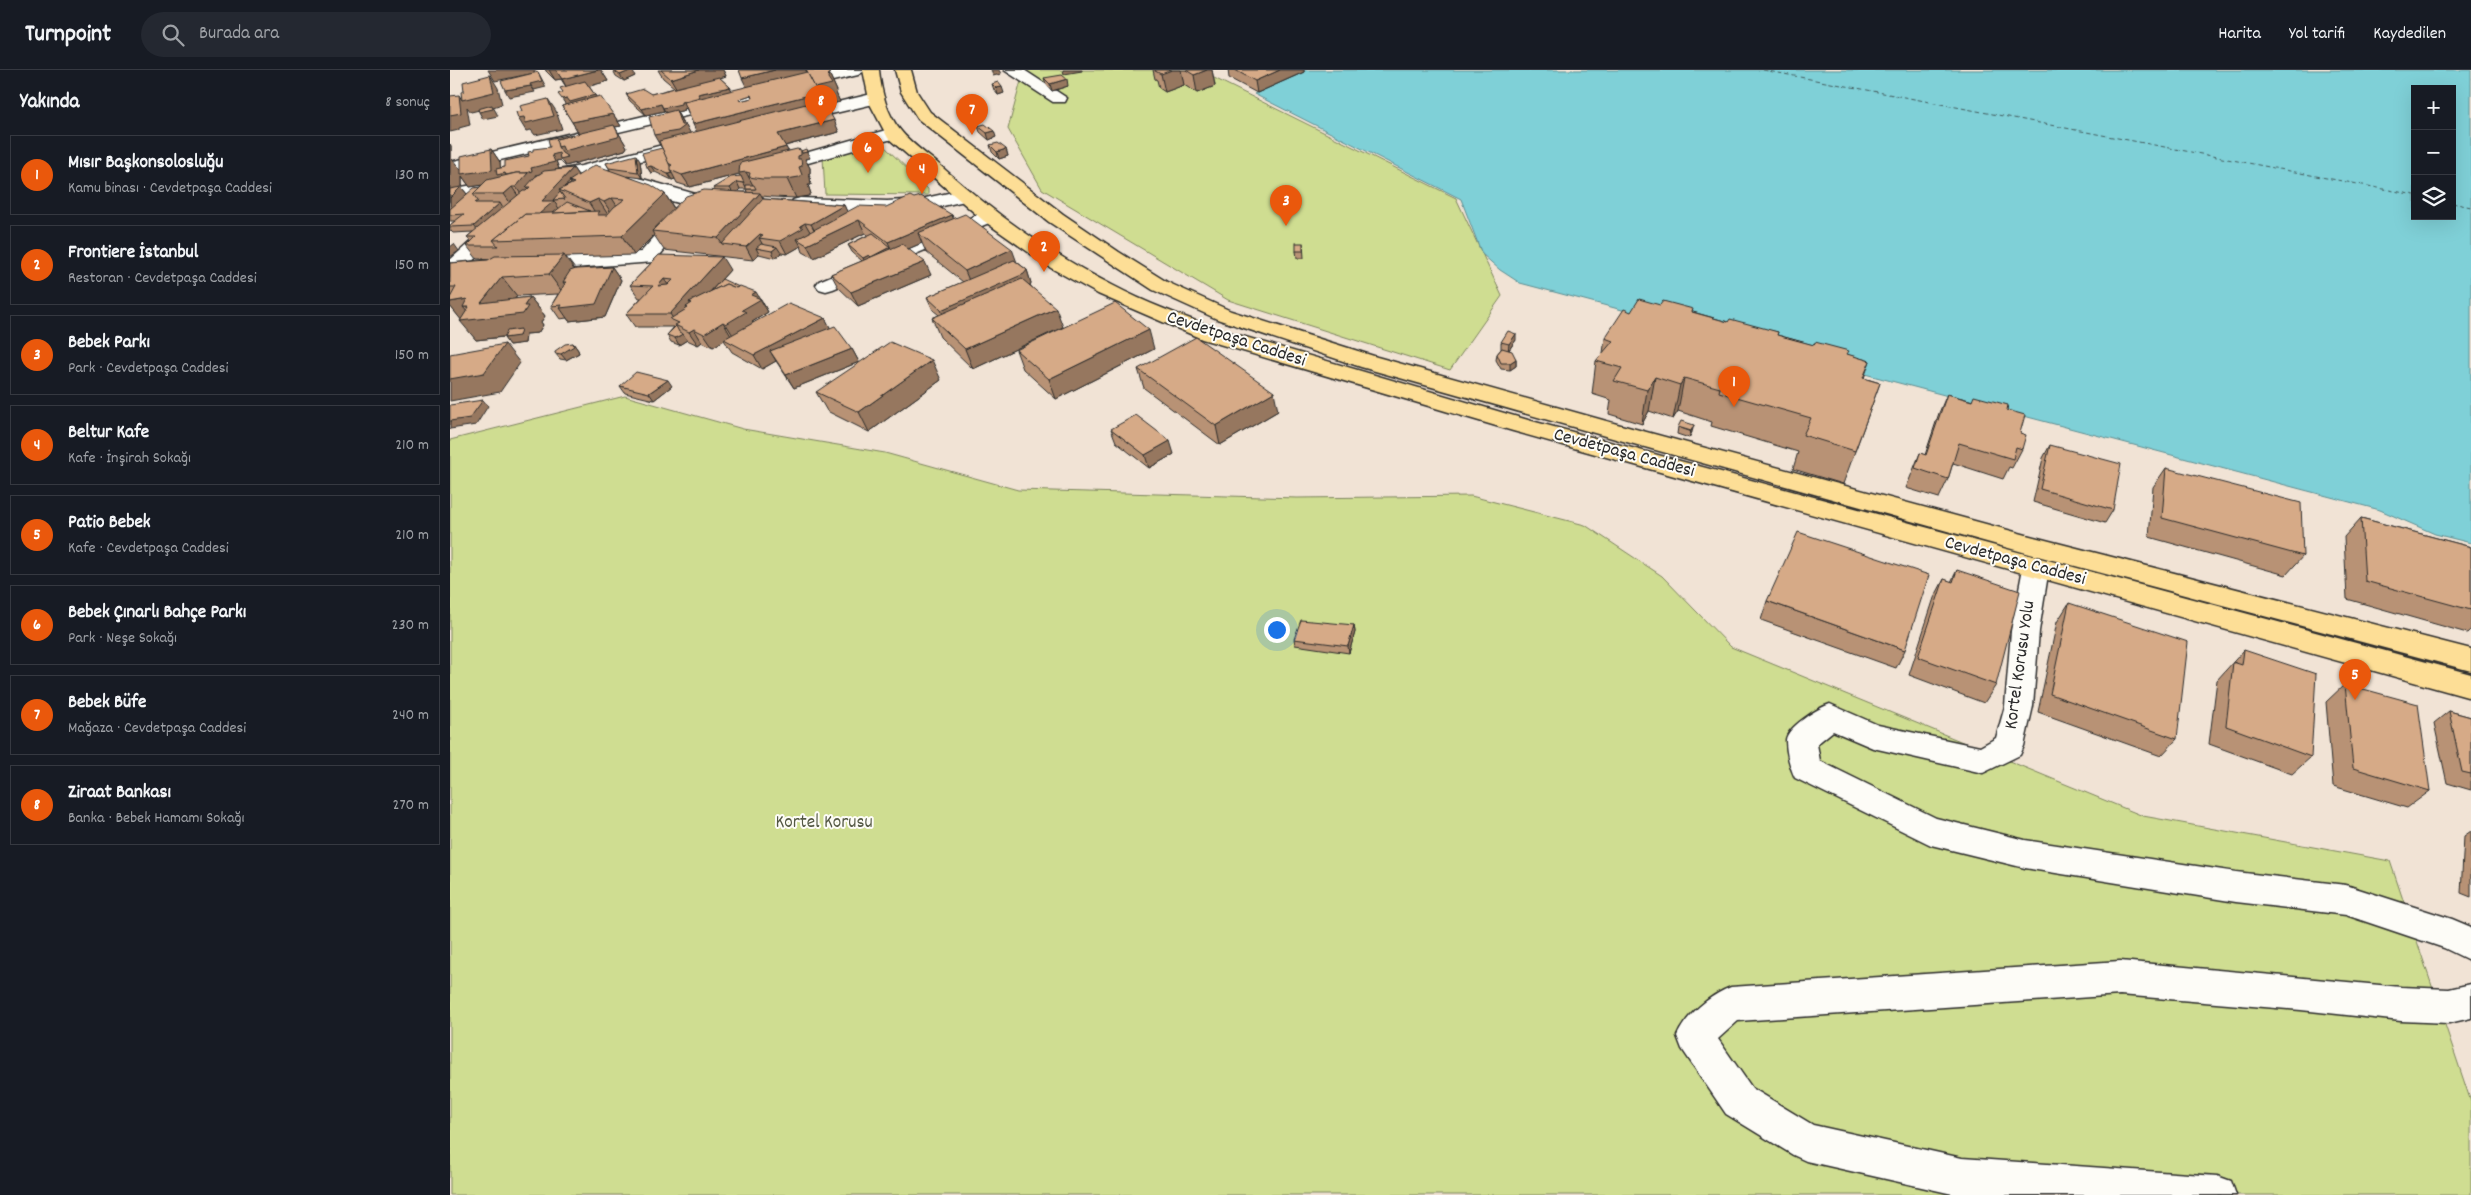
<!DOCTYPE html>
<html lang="tr">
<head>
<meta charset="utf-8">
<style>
  :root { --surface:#171b24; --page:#242831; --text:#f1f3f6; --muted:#9ea1a6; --line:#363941; --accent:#ea580c }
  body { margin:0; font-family:Dekko,sans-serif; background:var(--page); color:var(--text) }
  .controls { position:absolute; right:15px; top:15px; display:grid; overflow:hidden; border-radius:0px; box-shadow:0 5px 20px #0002 }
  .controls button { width:45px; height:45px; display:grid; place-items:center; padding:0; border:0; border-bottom:1px solid var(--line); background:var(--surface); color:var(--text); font:25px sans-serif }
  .you { position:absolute; left:826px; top:559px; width:18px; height:18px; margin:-12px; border:4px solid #fff; border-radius:50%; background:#1a73e8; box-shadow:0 0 0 8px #1a73e833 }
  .badge { display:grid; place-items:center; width:32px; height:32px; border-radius:50%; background:var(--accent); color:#fff; font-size:16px; font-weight:700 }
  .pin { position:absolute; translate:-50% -41px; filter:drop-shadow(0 1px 2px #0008) }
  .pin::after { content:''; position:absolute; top:26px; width:18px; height:15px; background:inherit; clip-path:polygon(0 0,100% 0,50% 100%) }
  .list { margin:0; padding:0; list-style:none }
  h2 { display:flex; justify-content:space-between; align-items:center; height:65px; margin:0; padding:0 20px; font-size:21px }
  h2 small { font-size:16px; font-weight:400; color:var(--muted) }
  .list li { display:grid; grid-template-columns:32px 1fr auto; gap:15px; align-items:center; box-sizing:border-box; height:80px; margin:0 10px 10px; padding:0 10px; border:1px solid var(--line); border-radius:0px }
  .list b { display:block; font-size:19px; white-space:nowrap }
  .list p { margin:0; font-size:16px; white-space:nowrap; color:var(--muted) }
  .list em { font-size:16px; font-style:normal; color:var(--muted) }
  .icon { flex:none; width:28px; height:28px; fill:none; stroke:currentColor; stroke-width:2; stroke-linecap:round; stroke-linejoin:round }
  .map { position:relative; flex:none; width:2021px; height:1125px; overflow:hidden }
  header { display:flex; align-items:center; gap:30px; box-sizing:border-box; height:70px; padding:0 25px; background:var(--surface); border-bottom:1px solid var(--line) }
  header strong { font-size:24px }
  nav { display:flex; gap:28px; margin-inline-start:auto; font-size:18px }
  .search { width:350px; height:45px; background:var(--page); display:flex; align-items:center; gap:12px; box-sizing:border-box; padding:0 18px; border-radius:28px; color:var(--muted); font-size:19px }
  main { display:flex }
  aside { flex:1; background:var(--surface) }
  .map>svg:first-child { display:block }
</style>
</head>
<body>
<header>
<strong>Turnpoint</strong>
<div class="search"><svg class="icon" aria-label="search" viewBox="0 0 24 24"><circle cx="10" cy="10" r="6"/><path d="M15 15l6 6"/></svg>Burada ara</div>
<nav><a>Harita</a><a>Yol tarifi</a><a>Kaydedilen</a></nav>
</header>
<main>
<aside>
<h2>Yakında<small>8 sonuç</small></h2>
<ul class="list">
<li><span class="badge">1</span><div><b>Mısır Başkonsolosluğu</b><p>Kamu binası · Cevdetpaşa Caddesi</p></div><em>130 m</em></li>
<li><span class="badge">2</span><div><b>Frontiere İstanbul</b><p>Restoran · Cevdetpaşa Caddesi</p></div><em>150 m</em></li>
<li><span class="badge">3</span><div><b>Bebek Parkı</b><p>Park · Cevdetpaşa Caddesi</p></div><em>150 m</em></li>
<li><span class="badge">4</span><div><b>Beltur Kafe</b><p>Kafe · İnşirah Sokağı</p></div><em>210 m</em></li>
<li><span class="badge">5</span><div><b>Patio Bebek</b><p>Kafe · Cevdetpaşa Caddesi</p></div><em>210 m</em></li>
<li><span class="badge">6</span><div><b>Bebek Çınarlı Bahçe Parkı</b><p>Park · Neşe Sokağı</p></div><em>230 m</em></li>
<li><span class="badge">7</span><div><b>Bebek Büfe</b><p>Mağaza · Cevdetpaşa Caddesi</p></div><em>240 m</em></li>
<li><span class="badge">8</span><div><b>Ziraat Bankası</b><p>Banka · Bebek Hamamı Sokağı</p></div><em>270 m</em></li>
</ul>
</aside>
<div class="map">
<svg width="2021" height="1125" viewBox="0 0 2021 1125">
  <rect width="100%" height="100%" fill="#f1e3d5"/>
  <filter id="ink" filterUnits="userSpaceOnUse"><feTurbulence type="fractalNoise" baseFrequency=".02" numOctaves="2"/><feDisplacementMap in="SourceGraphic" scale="10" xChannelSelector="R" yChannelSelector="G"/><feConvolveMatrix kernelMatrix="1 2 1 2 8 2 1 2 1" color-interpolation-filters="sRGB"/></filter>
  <g filter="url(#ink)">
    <g fill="#cfdd91" stroke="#7d845e">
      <polygon points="574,0 748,0 1006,128 1052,226 1000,300 778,230 592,119 558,59"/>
      <polygon points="429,71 478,119 478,125 375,124 373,87"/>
      <polygon points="175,326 293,359 435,383 568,420 847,428 1021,426 1135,455 1212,506 1281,577 1693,746 1940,791 2021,1032 2021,1125 0,1125 0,370"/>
    </g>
    <path fill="#7fd0d7" stroke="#5d8e92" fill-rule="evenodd" d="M852,0H2021V473L1985,464L1930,440L1070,213L1050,200L1032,184L1011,129L804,24L854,2ZM1965,19H2002V146H1965Z"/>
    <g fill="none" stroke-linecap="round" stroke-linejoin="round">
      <g stroke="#445d5f" stroke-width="1" stroke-dasharray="4.5 3" stroke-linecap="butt">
        <polyline points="1313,0 1965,125"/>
        <polyline points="2002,133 2021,137"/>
      </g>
      <g stroke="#2b2b2b" stroke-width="3">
        <g id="minor">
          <polygon points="387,0 416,0 408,5 0,102 0,92"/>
          <polygon points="554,0 574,0 617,28 615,32 603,32"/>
          <polygon points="426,23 432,24 434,28 432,32 343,53 337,52 334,48 337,44"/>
          <polygon points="443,58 449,59 452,63 449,67 323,103 317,102 314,98 317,94"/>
          <polygon points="228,71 234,72 237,76 234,80 132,106 0,131 0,119 131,96"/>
          <path d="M168,102L249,125L279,127L281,131L279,135C244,144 195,122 162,112L159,108L162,104Z"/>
          <polygon points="512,120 519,122 521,126 519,130 471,141 437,143 350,140 343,138 341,134 343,130 350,128 437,131 471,129"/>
          <polygon points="235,138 242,140 245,144 204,192 83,201 76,199 73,195 76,191 83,189 191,182 228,140"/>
          <polygon points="539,140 546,142 549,146 546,150 383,219 376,221 369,219 366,215 369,211"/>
          <polygon points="48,151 55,153 58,157 55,161 7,205 0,207 0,190 41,153"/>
          <path d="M1586,488L1595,491L1599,498L1589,561L1583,636L1574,676L1570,685L1533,703L1423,678L1383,661L1367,674L1370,691L1486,748L1575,770L1786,802L1896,815L2002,849L2021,857V891L1994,878L1896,845L1786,832L1575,798L1481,775L1345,708C1340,698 1336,682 1336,670C1337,657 1368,638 1380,634L1428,655L1530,677L1546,668L1555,636L1561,561L1573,498L1577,491Z"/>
          <path d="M1670,891L1951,917L1999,919L2021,914V948L1999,953L1951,951L1851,940L1670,925L1288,951L1268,969L1302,1018L1363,1055L1512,1088L1767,1106L1781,1111L1786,1125H1507L1356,1091L1343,1085L1276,1044L1232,979L1227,966C1236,945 1260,925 1281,917Z"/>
        </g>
      </g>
      <g stroke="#2b2b2b" stroke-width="3">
        <g id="major">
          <path d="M413,0H429C431,21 437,44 450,60C462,75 480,86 493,98C545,144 601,184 662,215C696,233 732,246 768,259L1078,350L2021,604V628L1063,361L752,269L648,224L601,198L534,151L438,68L420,34Z"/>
          <polygon points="445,0 461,0 467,22 480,42 613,144 669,182 717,212 781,241 927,287 1167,354 1580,466 2021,579 2021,601 1580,484 1155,366 911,297 767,249 703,220 599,152 468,49 451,22"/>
        </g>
      </g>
      <use href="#minor" fill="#fdfcf7" fill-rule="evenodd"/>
      <use href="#major" fill="#fdde96" fill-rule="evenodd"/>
    </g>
    <g fill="#b89274" stroke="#2b2b2b" fill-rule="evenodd">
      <path d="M95,0H151L158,11L139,16L146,27L163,44L171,56L165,57L177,77L175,80L115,96L111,90L106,91L109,99L123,98L128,105L160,100L156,93L190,91L192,108L177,106L215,124L224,138L265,121L263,118L291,106L289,104L240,117L227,113L225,109L222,110L205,102L201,103L197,97L212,78L211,77L216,43L214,41L196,45L180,31L176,24H201L225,18L213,8L208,0H273L276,6L270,8L280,17L282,21L297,17L289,0H380L378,1L387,21L386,23L390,32L375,35L389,62L335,76L338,81H351L360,88L355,89L360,98V103L358,104L360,107L361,115H358L361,124L358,126L346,128L322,127L312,126L314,129L394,135L397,142L502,145L503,148L567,192L577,200L581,213L580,215L613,257L523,299L490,267L482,248L489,245L483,240L477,227L513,212L476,182L472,173L458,179L481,205L408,236L388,217L381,204L412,191L402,182L398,175L418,165L415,163L364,188L353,182L351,176L337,184L331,183L325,188L309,184L303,190L214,180L204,165L184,185L116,187L125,199L162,197L171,210L155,247L119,251L117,248L110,249L101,236L108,224L67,226L65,229L80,227L95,246L91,252L93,255L88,263L76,264V265L75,273L59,275L54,267L26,270L11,249L1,237H0V193L39,189H27L17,176L21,172L17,167L23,162L3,163L0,160V155L5,151H0V74L1,76V88L11,100L41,79L50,92V98L55,97L79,86L100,77L123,65L129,63L112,36L115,35L113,22L116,17L111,9L105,10ZM301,25L302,28L290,31L289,29ZM236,38L243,54L247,62L240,64L236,55H234L227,42L235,40L234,39ZM12,106L20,117L32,115L30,117L17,124L12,118ZM290,119H296L297,122H287Z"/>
      <polygon points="163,0 185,6 174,11 166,6"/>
      <polygon points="703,0 762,0 765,16 747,23 734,15 715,22 709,18 707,10 705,9"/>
      <polygon points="778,0 854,0 854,2 807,23 779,8"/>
      <polygon points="594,8 618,16 602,21 596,14"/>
      <polygon points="542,14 554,23 548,25 544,20"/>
      <polygon points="528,56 546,67 539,70 530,62"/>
      <polygon points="540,75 556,79 558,86 549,89 542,82"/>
      <polygon points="853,173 854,188 847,188 846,181"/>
      <polygon points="209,185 280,200 263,219 311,229 318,242 302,252 303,253 375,248 380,258 402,279 409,292 344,318 326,291 312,299 282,282 274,270 263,277 252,272 248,275 237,270 229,275 221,272 217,265 224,257 185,257 176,244 191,228 189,228 180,215"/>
      <polygon points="1210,235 1243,242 1278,252 1328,262 1327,265 1420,291 1414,308 1430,313 1393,414 1343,399 1348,382 1261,356 1262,352 1228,341 1223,349 1199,341 1192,354 1159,344 1161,330 1142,324 1146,291 1153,283 1155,268 1181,242"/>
      <polygon points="1066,270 1059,280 1066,289 1066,296 1060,300 1051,299 1046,290 1047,284 1051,279 1051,272"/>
      <polygon points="123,273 128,280 129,283 116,290 110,289 105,283"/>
      <polygon points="704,279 606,329 573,299 566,280"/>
      <polygon points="688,299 828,341 770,375 694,318"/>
      <polygon points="491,310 419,362 377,341 366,322"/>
      <polygon points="170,316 222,316 204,330 175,323"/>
      <polygon points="1497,324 1557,340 1570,363 1572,379 1562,398 1559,397 1553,409 1503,393 1498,409 1489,428 1456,418 1470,383 1475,385 1489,343"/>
      <polygon points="1228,357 1242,362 1239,368 1227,364"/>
      <polygon points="661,359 724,384 699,398 666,372"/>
      <polygon points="1600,375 1663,440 1655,453 1583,432 1593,388"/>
      <polygon points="1716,398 1853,486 1836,505 1699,467 1703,417"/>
      <polygon points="1911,448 2021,477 2021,559 2017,563 1897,529 1894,467"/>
      <polygon points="1507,500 1546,615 1534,633 1459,605 1484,528 1494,509 1501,512"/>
      <polygon points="1317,531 1455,580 1446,598 1311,550"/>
      <polygon points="1619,533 1727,669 1711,686 1588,642 1607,552"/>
      <polygon points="904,555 905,562 899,583 845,575 844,569"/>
      <polygon points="1794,580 1861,687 1842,704 1759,674 1767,610"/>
      <polygon points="1895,614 1980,721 1957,738 1883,716 1876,632"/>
      <polygon points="1999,641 2021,647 2021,720 1997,713 1984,653"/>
      <polygon points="2021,761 2021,827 2011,823 2014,766"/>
    </g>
    <g fill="#96775e" stroke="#2b2b2b" fill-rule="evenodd">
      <polygon points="38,0 85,0 85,3 45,11"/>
      <polygon points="99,0 106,0 112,9 105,10"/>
      <polygon points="148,0 151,0 158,11 119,22 112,9"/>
      <polygon points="182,0 185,6 174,11 170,5"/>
      <polygon points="249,0 273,0 276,6 228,21 221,9"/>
      <polygon points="325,0 356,0 359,5 298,20 292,8"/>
      <polygon points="356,0 380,0 378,1 387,21 386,23 390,32 249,67 243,54 368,23"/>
      <polygon points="541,0 549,0 551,4 543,6"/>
      <polygon points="613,0 632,0 632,1 614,4"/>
      <polygon points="716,0 731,0 734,15 715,22 711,4"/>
      <polygon points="757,0 762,0 765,16 747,23 744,5"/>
      <polygon points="830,0 854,0 854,2 807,23 805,11"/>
      <polygon points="88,2 96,17 84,20 80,14"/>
      <polygon points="40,5 48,18 52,34 43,37 46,42 48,46 33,49 29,42 42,37 21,42 17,37 20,55 9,58 9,60 0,62 0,45 9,25 12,30"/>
      <polygon points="617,9 618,16 602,21 600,14"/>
      <polygon points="81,16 85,22 59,27 55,20"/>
      <polygon points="280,17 283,23 254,33 234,39 235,40 227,42 234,56 236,55 243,68 235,73 211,77 204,65 217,45 213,38 231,32 248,24"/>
      <polygon points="552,17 554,23 548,25 546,18"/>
      <polygon points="145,25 149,31 116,35 112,29 117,28"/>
      <polygon points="98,29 106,41 112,59 85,65 81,60 76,61 68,48"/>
      <polygon points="211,34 214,41 196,45 192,39"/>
      <polygon points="163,44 171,56 165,57 177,77 175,80 115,96 111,90 106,91 109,99 86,105 87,108 82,109 87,116 76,117 80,123 75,130 66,117 81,98 102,85 108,77 127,70 130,65 122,52"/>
      <polygon points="384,50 389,62 334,76 328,64"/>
      <polygon points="544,61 546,67 539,70 537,63"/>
      <polygon points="0,74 1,76 1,88 12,101 41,79 50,92 51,104 55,103 57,106 51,112 20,117 12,106 12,118 21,129 0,145"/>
      <polygon points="336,77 342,89 296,102 305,119 297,119 289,104 240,117 232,105"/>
      <polygon points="556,79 558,86 549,89 547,82"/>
      <polygon points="351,80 352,83 357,82 360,88 355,89 360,98 360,103 358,104 360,107 361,115 358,115 361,124 358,126 346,128 337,109 349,97 345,92"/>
      <polygon points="186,85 190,91 192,108 188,102"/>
      <polygon points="201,96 205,102 201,103 197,97"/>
      <polygon points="123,98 131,110 124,113 119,111 124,118 109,120 115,129 103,130 113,144 82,169 92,131"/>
      <polygon points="222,103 225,109 222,110 218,104"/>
      <polygon points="287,112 290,119 284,125 280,118"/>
      <polygon points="62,117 71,130 63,137 54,124"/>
      <polygon points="310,123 320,141 272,174 268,168"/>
      <polygon points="215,124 226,142 202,161 204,165 184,185 172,166"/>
      <polygon points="162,128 174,147 166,150 154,132"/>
      <polygon points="148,129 160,148 151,152 139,133"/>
      <polygon points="50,133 54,140 29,162 24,156"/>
      <polygon points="394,135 400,148 368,167 361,154"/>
      <polygon points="502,145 507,158 468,163 472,173 444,185 438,172"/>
      <polygon points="409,150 415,163 364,188 357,175"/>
      <polygon points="355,153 362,165 347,169 351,176 337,184 330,171"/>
      <polygon points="310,164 312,168 309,168 315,179 306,178 309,184 303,190 296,177"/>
      <polygon points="4,174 9,181 0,187 0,177"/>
      <polygon points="327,177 331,183 325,188 322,181"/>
      <polygon points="440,177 443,184 421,187"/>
      <polygon points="562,179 569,198 523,220 515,201"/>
      <polygon points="114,185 127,204 116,212 113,212 117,218 113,223 99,204"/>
      <polygon points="419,185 422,192 416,194 413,188"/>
      <polygon points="272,187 280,200 249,234 239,232 244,240 236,237 240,244 229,253 224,250 220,244"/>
      <polygon points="475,192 481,205 408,236 401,222"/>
      <polygon points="162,197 171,210 155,247 119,251 110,238"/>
      <polygon points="577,200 581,213 579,217 497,253 491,240"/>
      <path d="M52,207L67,226L56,240L74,236L80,227L95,246L91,252L93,255L88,263L76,264V265L75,273L59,275L54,268L70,265L26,270L10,251H12L0,236V232L17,229L31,233ZM13,237H19L23,249Z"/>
      <polygon points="214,209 223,222 208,216"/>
      <polygon points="306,222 318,242 302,252 304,255 284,267 276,254 292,240 301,225"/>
      <polygon points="606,238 613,257 523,299 515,279"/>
      <polygon points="375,248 382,261 320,281 326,291 312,299 304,285"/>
      <polygon points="273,252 281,266 263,277 254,264"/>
      <polygon points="244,259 252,272 248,275 239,262"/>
      <polygon points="699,260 704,279 606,329 599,309"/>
      <polygon points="233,264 237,270 229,275 225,268"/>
      <polygon points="1066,264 1066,270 1058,281 1059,274"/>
      <polygon points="123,273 128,280 129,283 116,290 111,284"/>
      <polygon points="55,274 70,293 50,322 0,331 0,309"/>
      <polygon points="402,279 409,292 344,318 336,305"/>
      <polygon points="1066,289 1066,296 1060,300 1060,293"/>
      <polygon points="482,290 491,310 419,362 409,342"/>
      <polygon points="1205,307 1199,341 1192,354 1197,320"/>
      <polygon points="1234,308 1228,341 1223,349 1230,315"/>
      <polygon points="218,310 222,316 204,330 199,323"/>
      <polygon points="824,322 828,341 770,375 766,356"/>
      <polygon points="33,330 38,336 26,355 0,359 0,351"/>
      <polygon points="1244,355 1242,362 1239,368 1241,361"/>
      <polygon points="720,371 724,384 699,398 695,385"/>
      <polygon points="904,555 905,562 899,583 898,576"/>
    </g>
    <g fill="#d6aa87" stroke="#2b2b2b" fill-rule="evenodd">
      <polygon points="106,0 148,0 112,9"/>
      <polygon points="163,0 182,0 170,5"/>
      <polygon points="211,0 249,0 221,9"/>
      <polygon points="289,0 325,0 292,8"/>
      <polygon points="356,0 378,0 379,3 378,8 382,14 365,18"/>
      <polygon points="706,0 722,0 711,4 705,1"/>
      <polygon points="736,0 757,0 744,5"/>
      <polygon points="785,0 830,0 805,11"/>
      <polygon points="88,2 92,11 80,14 81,16 55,20 51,11"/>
      <path d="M357,2L368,23L243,54L234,32ZM301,25L302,28L290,31L289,29Z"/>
      <polygon points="40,5 44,22 12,30 11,22 14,21 13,12"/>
      <polygon points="612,5 617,9 600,14 594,8"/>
      <polygon points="269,7 280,17 248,24 250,27 231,32 231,34 213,38 211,34 192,39 176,24 193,19 201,24"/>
      <polygon points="135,11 145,25 120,32 117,28 112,29 108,24 113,22 110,18"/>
      <polygon points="548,12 552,17 546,18 542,14"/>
      <polygon points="9,25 11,43 0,45 0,26"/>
      <polygon points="150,26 163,44 122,52 112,36"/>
      <polygon points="98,29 104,46 76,53 74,47 68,48 66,42 72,41 70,36"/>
      <polygon points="373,31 384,50 328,64 336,77 232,105 220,100 219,97 222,95 218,93 209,71 364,32"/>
      <polygon points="42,35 43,39 29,42 28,39"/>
      <polygon points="226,40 231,55 236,55 228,61 204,65 199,47"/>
      <polygon points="535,54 544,61 537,63 528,56"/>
      <polygon points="164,55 169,65 168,67 114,81 112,76 108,77 106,69"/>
      <polygon points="123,64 123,65 106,69 108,77 112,83 118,87 110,89 109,83 102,85 105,92 81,98 82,101 76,103 66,103 56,105 55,103 47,105 46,99 55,97 55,91 79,86 78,82 83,81 83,79 100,77 98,69"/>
      <polygon points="548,73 556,79 547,82 540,75"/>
      <polygon points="212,78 220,96 220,100 222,103 218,104 201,96 197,97 192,83"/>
      <polygon points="41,79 42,100 11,104 11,86"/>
      <polygon points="347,79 351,80 351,85 348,86 348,89 351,89 352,96 349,97 352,105 349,107 337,109 312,109 299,107 300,103 296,102 289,103 290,93"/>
      <polygon points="356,79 357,82 352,83 351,81"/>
      <polygon points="186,85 188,102 159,98 156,93"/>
      <polygon points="145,95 201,115 215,124 172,166 43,170 75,144 150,141 147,145 157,145 164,137 175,129 162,128 154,132 148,129 139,133 109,120 124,113 119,111"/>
      <polygon points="123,98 92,131 104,131 89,144 75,144 43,170 48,176 17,176 26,167 17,167 73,121 76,121 80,117 76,117 85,107 94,101"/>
      <polygon points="66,103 78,103 66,117 62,117 54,124 23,124 37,110"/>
      <polygon points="291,106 294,113 287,112 280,118 263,118 281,107"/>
      <polygon points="120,112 121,114 114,117"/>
      <polygon points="296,115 304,115 306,119 296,119"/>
      <polygon points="11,117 0,128 0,119"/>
      <polygon points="30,117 23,124 28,131 25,133 50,133 24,156 0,157 0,155 14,144 0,145 0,139 24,118"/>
      <polygon points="254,120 310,123 268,168 202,161 236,126"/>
      <polygon points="110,122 115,129 103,130"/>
      <polygon points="460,126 464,128 471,126 502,145 438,172 409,150 357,175 347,169 408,136 436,137"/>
      <polygon points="313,129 394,135 361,154 355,153 350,156 353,158 330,171 309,168 313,165 310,164 296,177 272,174"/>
      <polygon points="117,132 140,141 103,143"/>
      <polygon points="515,144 562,179 515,201 468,163"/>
      <polygon points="423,163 440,177 421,187 419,185 413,188 398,175"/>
      <rect x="846" y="173" width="7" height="8"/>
      <polygon points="311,174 327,177 322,181 306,178"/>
      <polygon points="452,174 475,192 401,222 381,204"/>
      <polygon points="114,185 99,204 52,207 31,233 80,227 74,236 78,236 73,244 10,251 19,237 13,237 17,229 0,232 0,228 6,217 0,217 0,193 38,190 45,186"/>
      <path d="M209,185L272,187L220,244H176L203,216L180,215ZM214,209L223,210L218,215L208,216Z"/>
      <polygon points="564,190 577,200 574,204 491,240 477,227"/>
      <polygon points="162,197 146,234 110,238 112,235 101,236 116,212 113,212 120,201 126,199"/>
      <polygon points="272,209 289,217 286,218 276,214 261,221"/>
      <polygon points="572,209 606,238 515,279 482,248"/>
      <polygon points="276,214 286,218 290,216 306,222 301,225 311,229 292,240 296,242 276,254 273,252 254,264 244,259 239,262 225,255 229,253 220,249 238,238 236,237 242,233 239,232"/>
      <polygon points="1189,229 1210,235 1213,231 1243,239 1242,242 1278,252 1280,249 1328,262 1327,265 1364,275 1365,272 1399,281 1397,284 1420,291 1413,308 1430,313 1405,381 1353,365 1361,348 1269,322 1270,318 1234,308 1230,315 1205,307 1197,320 1164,311 1172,298 1146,291 1163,271 1155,268 1174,239 1181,242"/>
      <polygon points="339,233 375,248 304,285 274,269"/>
      <polygon points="665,233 699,260 599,309 566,280"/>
      <polygon points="226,256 229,262 233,264 225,268 217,265"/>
      <polygon points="385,256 402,279 336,305 320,281"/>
      <polygon points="71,259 69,266 54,268 57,261"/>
      <polygon points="1058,261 1066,264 1059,274 1051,272"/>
      <polygon points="746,267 824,322 766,356 688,299"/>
      <polygon points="440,272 482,290 409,342 366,322"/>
      <polygon points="123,273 124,276 111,284 105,283 105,281 115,274"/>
      <polygon points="55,274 34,303 0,309 0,284"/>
      <polygon points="1052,278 1062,281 1066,289 1060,293 1051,293 1047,284"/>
      <polygon points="186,302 218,310 199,323 170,316"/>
      <polygon points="1497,324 1522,331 1524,326 1558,335 1557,340 1575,345 1570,363 1576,365 1572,379 1566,377 1563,389 1509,373 1498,409 1465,398 1470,383 1476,385"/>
      <polygon points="33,330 20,348 0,351 0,335"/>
      <polygon points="686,345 720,371 695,385 661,359"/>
      <polygon points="1231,351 1244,355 1241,361 1228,357"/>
      <polygon points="1600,375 1671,394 1663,440 1590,419"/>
      <polygon points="1716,398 1851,433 1853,486 1712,448"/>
      <polygon points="1911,448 2021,477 2021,540 1915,511"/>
      <polygon points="1348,462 1479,505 1455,580 1317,531"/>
      <polygon points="1507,500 1570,521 1546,615 1468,587 1494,509 1503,512"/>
      <polygon points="1619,533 1738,572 1727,669 1600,624"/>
      <polygon points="851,550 904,555 898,576 844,569"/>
      <polygon points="1794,580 1866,604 1861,687 1776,656 1783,592 1792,595"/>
      <polygon points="1895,614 1968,634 1980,721 1903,698"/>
      <polygon points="1999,641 2021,647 2021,704 2012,702"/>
    </g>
  </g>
  <g text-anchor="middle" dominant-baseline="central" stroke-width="4" stroke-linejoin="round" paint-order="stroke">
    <g font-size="19" fill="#2b2b2b" stroke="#fdfcf7">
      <text transform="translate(786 270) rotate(18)">Cevdetpaşa Caddesi</text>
      <text transform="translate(1174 384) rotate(15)">Cevdetpaşa Caddesi</text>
      <text transform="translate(1565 492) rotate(15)">Cevdetpaşa Caddesi</text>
      <text transform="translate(1571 595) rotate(-82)">Kortel Korusu Yolu</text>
    </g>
    <g font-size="19" fill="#545844" stroke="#fdfcf7">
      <text x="374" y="753">Kortel Korusu</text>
    </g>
  </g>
</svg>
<div class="controls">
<button>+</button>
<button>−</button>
<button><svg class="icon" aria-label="layers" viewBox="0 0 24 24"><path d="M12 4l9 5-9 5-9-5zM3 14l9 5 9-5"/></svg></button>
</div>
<div class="you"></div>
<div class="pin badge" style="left:1284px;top:337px">1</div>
<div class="pin badge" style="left:594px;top:202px">2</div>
<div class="pin badge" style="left:836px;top:156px">3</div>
<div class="pin badge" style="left:472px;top:124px">4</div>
<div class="pin badge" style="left:1905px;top:630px">5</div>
<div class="pin badge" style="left:418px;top:103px">6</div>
<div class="pin badge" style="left:522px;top:65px">7</div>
<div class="pin badge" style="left:371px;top:56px">8</div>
</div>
</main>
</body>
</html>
